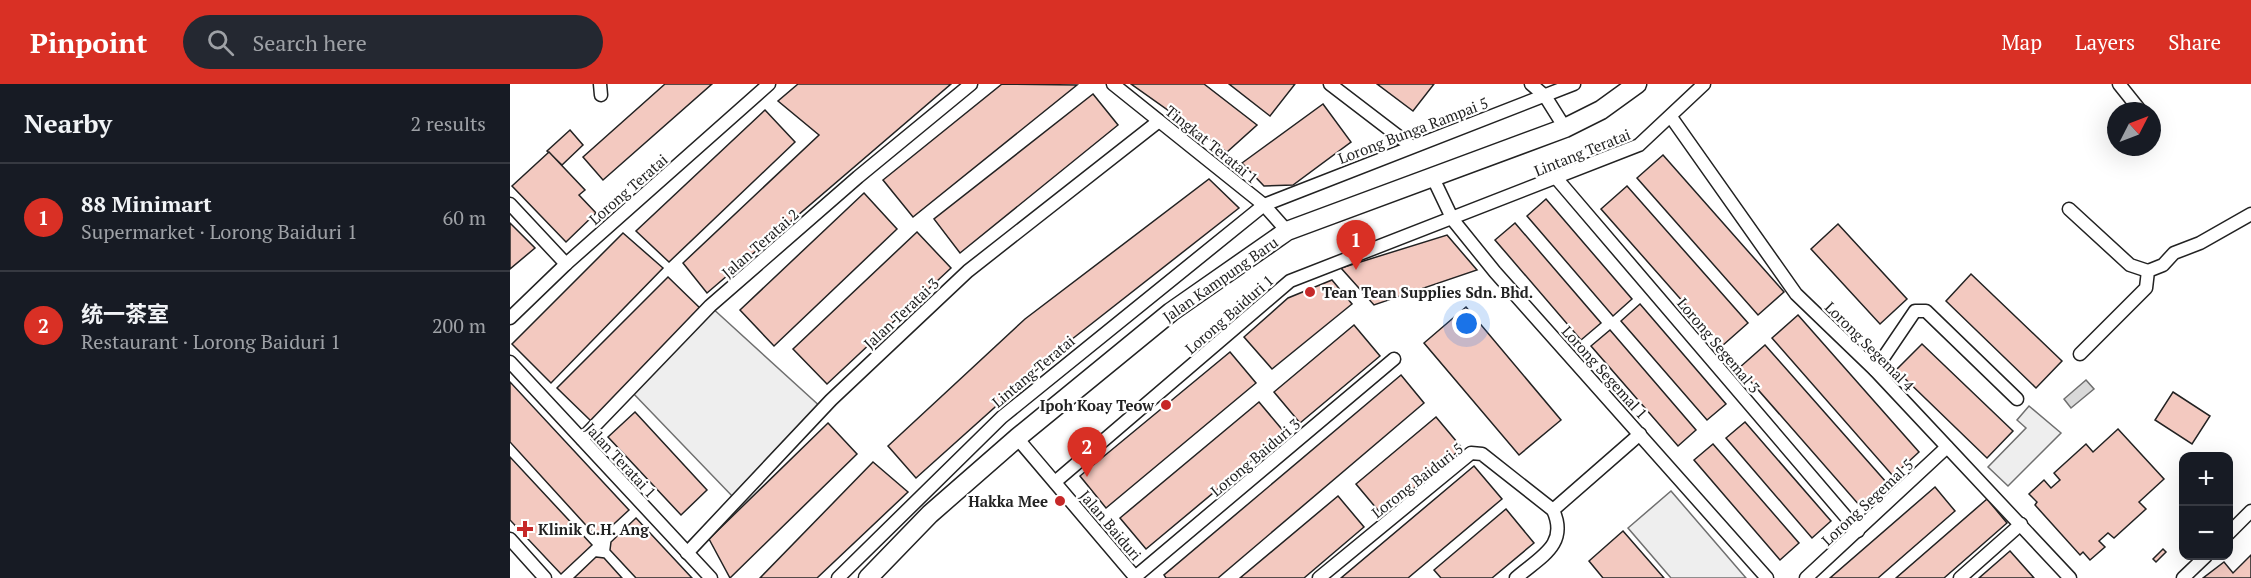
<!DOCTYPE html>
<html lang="en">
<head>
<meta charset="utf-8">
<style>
  :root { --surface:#171b24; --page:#242831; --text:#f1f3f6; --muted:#9ea1a6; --line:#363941; --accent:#d93025 }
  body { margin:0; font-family:"PT Serif","Noto Sans SC",serif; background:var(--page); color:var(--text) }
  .controls { position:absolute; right:18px; bottom:18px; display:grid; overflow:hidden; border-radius:12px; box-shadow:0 6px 24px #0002 }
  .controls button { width:54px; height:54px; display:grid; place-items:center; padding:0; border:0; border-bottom:2px solid var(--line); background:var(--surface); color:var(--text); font:30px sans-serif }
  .compass { position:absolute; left:1597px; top:18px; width:54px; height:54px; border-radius:50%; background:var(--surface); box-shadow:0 6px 24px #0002; rotate:48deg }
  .you { position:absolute; left:957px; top:240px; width:21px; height:21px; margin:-15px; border:4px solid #fff; border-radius:50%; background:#1a73e8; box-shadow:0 0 0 9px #1a73e833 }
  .badge { display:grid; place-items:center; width:39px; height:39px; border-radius:50%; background:var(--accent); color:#fff; font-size:20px; font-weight:700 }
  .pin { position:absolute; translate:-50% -50px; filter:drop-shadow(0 2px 3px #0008) }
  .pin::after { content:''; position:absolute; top:32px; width:21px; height:18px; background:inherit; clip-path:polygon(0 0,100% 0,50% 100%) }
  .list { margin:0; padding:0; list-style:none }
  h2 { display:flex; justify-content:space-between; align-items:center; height:78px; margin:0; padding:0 24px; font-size:26px }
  h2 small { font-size:20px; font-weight:400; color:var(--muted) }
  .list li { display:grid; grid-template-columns:39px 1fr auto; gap:18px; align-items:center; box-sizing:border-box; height:108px; padding:0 24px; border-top:2px solid var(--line) }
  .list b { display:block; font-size:22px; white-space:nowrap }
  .list p { margin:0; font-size:20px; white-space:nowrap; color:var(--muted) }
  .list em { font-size:20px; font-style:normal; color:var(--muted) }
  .icon { flex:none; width:33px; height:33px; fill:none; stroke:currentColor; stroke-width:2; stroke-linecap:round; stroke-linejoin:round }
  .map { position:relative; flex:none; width:1741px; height:494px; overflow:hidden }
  header { display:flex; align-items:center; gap:36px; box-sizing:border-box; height:84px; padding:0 30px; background:var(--accent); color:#fff }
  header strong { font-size:28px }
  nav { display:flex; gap:33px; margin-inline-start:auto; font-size:21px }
  .search { width:420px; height:54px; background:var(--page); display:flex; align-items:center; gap:15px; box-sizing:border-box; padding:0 21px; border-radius:33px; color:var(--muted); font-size:22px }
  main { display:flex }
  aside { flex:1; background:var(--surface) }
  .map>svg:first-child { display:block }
</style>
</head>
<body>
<header>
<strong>Pinpoint</strong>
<div class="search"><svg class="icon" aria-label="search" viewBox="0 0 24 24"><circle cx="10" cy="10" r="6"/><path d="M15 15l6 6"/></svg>Search here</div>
<nav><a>Map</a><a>Layers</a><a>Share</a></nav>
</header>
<main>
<aside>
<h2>Nearby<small>2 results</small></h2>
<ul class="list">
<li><span class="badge">1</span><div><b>88 Minimart</b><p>Supermarket · Lorong Baiduri 1</p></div><em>60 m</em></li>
<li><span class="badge">2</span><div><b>统一茶室</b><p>Restaurant · Lorong Baiduri 1</p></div><em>200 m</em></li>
</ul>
</aside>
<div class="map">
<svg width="1741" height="494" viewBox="0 0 1741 494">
  <rect width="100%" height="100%" fill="#fff"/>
  <g fill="#eee" stroke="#6f6f6f" stroke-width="1.5">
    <polygon points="200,222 313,325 224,414 120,306"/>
    <polygon points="1519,322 1551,349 1498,402 1478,383 1516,344 1507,336"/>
    <polygon points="1161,407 1236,494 1161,494 1118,444"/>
  </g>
  <polygon fill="#d9d9d9" stroke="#6f6f6f" stroke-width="1.5" points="1576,296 1584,305 1561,324 1554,315"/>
  <g fill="#f3c9c0" stroke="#222" stroke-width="1.5">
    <polygon points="155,0 202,0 93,96 73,73"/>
    <polygon points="288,0 441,0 197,209 173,179 309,51 268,17"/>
    <polygon points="492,0 567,1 403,133 373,96"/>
    <polygon points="621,0 694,0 747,41 717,68"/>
    <polygon points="719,0 785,0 760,32"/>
    <polygon points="867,0 924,0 903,27"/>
    <polygon points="583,10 608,41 450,169 424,135"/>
    <polygon points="813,20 841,58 783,101 754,102 732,79"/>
    <polygon points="255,26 285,58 159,178 126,147"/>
    <polygon points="60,46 73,61 52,81 37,67"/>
    <polygon points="39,68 75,106 69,111 86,129 56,158 2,102"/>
    <polygon points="1153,71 1274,208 1248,231 1127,94"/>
    <polygon points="699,95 729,124 552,263 406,394 378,362 515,235"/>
    <polygon points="1117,102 1238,239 1212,262 1091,125"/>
    <polygon points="354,109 387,145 264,262 230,226"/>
    <polygon points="1036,115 1122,215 1103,232 1017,132"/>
    <polygon points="0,139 25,164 0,185"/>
    <polygon points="1005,139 1091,239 1071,256 985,156"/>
    <polygon points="1328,140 1397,215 1370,240 1301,165"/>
    <polygon points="407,148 441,184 317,300 283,265"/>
    <polygon points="113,149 153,184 41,299 2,260"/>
    <polygon points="937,151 967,186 864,221 831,184"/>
    <polygon points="1461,190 1552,277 1526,304 1436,217"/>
    <polygon points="158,193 193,227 81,337 47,304"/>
    <polygon points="822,196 842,220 762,285 734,253 778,214"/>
    <polygon points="1130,220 1216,320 1197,336 1111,237"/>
    <polygon points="956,223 1051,336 1009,371 914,259"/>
    <polygon points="1288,231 1409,368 1383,392 1262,254"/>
    <polygon points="844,241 870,272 790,339 764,308"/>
    <polygon points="1100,246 1186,346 1168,362 1081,262"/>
    <polygon points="1412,260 1503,347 1477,374 1386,286"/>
    <polygon points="1255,261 1376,398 1350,422 1229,284"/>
    <polygon points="720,268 746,299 596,424 570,392"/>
    <polygon points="891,291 914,319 708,494 656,494 654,491"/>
    <polygon points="0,298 119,426 93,450 84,450 0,358"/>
    <polygon points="1663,308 1700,332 1682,360 1645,336"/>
    <polygon points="749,318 775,349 636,465 610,434"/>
    <polygon points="125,328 197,406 171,431 98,353"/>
    <polygon points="926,333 952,364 872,431 846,400"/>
    <polygon points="1235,338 1321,437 1302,454 1216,354"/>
    <polygon points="318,339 347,370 220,494 199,455"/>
    <polygon points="1608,345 1654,395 1629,418 1636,425 1604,454 1598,449 1589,457 1595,463 1580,476 1573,468 1570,471 1525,421 1527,418 1519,410 1534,396 1541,404 1550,396 1544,389 1576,360 1583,368"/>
    <polygon points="1203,360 1289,459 1270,476 1184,376"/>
    <polygon points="0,373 82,461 51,490 0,436"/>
    <polygon points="363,378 398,408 307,494 250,494"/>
    <polygon points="964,382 992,415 898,494 831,494"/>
    <polygon points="1425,403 1445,427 1368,494 1320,494"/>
    <polygon points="828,412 854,443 794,494 730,494"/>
    <polygon points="1477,415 1497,439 1434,494 1386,494"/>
    <polygon points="996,425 1024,459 982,494 931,494 924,486"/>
    <polygon points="126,434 182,494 126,494 100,466 101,458"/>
    <polygon points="1113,447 1154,494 1093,494 1079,477"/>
    <polygon points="1653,465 1656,468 1646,478 1643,475"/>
    <polygon points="1500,467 1524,494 1469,494"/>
    <polygon points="1741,471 1741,494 1693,494 1714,478 1723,489"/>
    <polygon points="86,473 94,474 112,494 64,494"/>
  </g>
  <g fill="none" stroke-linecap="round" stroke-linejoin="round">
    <g stroke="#222" stroke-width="15">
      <g id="street">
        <polyline points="90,0 91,11"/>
        <polyline points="603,0 754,121 777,147"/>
        <polyline points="820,0 901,62"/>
        <polyline points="1021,0 1035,12 1055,44"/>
        <polyline points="1609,0 1629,25"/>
        <polyline points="1161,33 1286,210 1365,286 1560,494"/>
        <polyline points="923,94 943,136 985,188 1257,494"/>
        <polyline points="1047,95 1348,447"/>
        <polyline points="0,120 56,180"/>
        <polyline points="1559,125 1620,181 1638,187"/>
        <polyline points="0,234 56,180 259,0"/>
        <polyline points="1570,270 1636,204 1638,187 1653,181 1664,169 1690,159 1741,130"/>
        <polyline points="0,278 201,494"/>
        <polyline points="1365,286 1405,227 1416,227 1507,315"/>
        <polyline points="507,354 626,494"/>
        <polyline points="72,355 200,222 348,93 461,0"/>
        <polyline points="545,398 780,197 1129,61 1194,0"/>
        <polyline points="1043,426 1130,350"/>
        <polyline points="1718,450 1741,427"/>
        <polyline points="0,455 35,494"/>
        <polyline points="177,469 321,316 458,187 649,37"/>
        <polyline points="625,493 884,275"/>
        <polyline points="328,494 492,333 754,121 1064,0"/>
        <path d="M809,494L961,369L972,370L1043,426C1059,461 1030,473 1006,494"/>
        <polyline points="1296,494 1437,363"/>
        <polyline points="1450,494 1511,440"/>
        <polyline points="1673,494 1696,472"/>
      </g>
    </g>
    <g stroke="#222" stroke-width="21">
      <polyline id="secondary" points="358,494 420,430 507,354 661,228 777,147 1055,44 1091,26 1127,0"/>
    </g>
    <use href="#street" stroke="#fff" stroke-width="12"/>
    <use href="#secondary" stroke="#fff" stroke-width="18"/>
  </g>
  <g fill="#c62828" stroke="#fff" stroke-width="2">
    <circle cx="800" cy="208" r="6"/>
    <circle cx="656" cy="321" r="6"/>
    <circle cx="550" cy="417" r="6"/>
    <path d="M12 436h6v6h6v6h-6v6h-6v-6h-6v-6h6z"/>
  </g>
  <g text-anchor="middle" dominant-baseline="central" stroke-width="4.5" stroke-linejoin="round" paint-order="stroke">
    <g font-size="15" fill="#222" stroke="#fff">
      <text transform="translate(903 46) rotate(-21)">Lorong Bunga Rampai 5</text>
      <text transform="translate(702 60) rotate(39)">Tingkat Teratai 1</text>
      <text transform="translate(1072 68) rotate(-22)">Lintang Teratai</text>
      <text transform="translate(118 105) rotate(-41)">Lorong Teratai</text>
      <text transform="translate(250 159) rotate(-41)">Jalan Teratai 2</text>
      <text transform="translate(710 195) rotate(-35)">Jalan Kampung Baru</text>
      <text transform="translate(391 229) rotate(-43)">Jalan Teratai 3</text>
      <text transform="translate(719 230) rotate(-41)">Lorong Baiduri 1</text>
      <text transform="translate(1209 261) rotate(50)">Lorong Segemal 3</text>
      <text transform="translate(1360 262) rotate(45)">Lorong Segemal 4</text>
      <text transform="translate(523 287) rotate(-40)">Lintang Teratai</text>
      <text transform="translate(1095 288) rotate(48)">Lorong Segemal 1</text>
      <text transform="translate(745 373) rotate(-40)">Lorong Baiduri 3</text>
      <text transform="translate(111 376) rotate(47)">Jalan Teratai 1</text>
      <text transform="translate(907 396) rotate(-38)">Lorong Baiduri 5</text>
      <text transform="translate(1357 418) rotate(-43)">Lorong Segemal 5</text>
      <text transform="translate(601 441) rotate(50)">Jalan Baiduri</text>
    </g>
    <g font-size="15" font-weight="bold" fill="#222" stroke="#fff" text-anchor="start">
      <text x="812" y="208">Tean Tean Supplies Sdn. Bhd.</text>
      <text x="644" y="321" text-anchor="end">Ipoh Koay Teow</text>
      <text x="538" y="417" text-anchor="end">Hakka Mee</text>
      <text x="28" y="445">Klinik C.H. Ang</text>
    </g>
  </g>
</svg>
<div class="controls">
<button>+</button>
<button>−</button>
</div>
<svg class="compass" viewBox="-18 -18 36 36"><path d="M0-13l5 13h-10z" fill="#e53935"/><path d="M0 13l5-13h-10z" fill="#9ea1a6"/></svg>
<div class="you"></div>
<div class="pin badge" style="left:846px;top:186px">1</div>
<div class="pin badge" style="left:577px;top:393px">2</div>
</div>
</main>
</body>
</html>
